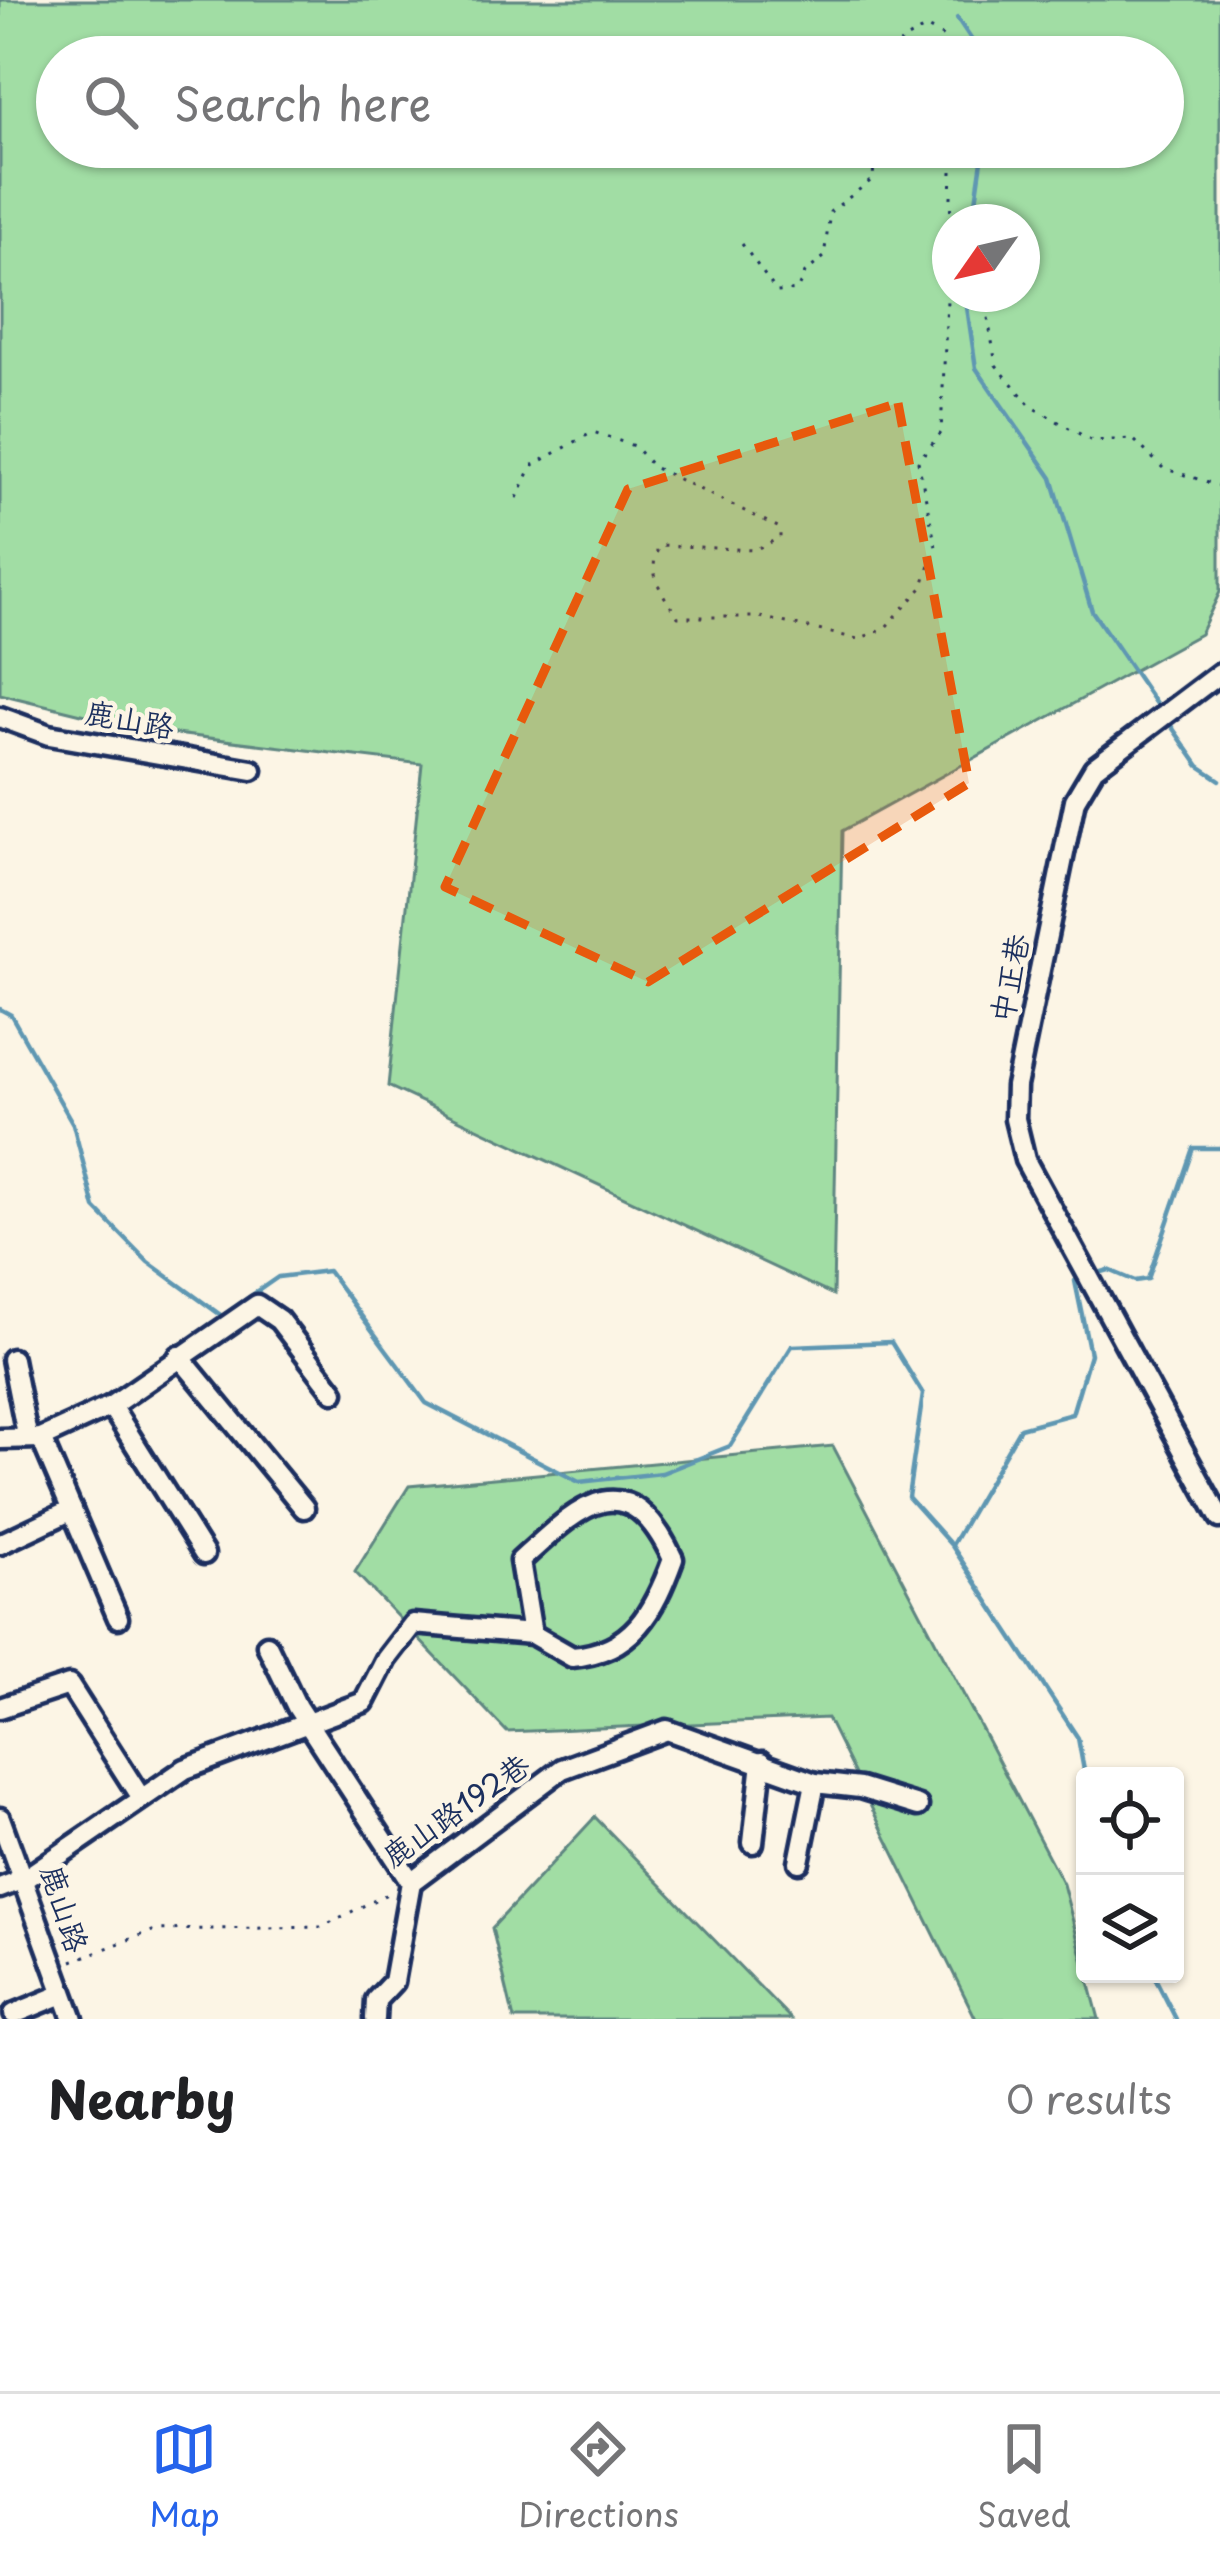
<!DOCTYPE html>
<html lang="en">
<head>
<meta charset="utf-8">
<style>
  :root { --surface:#fff; --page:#f2f2f2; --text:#202124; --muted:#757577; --line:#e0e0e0; --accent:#2563eb }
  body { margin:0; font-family:"Playpen Sans","LXGW WenKai TC",sans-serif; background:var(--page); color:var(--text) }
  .controls { position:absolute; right:36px; bottom:36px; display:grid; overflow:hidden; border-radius:12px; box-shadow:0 3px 9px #0004 }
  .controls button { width:108px; height:108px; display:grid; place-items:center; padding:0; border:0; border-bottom:3px solid var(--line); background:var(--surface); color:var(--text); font:60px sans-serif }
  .compass { position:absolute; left:932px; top:204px; width:108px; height:108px; border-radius:50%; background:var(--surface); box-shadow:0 3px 9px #0004; rotate:236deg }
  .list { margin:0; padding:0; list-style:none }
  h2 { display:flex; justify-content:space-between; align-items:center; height:156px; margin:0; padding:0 48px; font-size:51px }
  h2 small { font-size:39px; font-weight:400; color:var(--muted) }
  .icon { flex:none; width:66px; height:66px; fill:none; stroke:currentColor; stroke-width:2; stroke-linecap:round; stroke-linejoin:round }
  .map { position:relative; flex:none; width:1220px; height:2019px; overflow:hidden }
  .search { position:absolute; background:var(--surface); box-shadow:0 3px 9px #0004; left:36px; right:36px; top:36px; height:132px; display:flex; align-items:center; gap:30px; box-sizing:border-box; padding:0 42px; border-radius:66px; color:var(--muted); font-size:45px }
  .sheet { height:372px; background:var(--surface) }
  nav { display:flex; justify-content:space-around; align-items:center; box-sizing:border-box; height:168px; border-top:3px solid var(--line); background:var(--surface); font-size:33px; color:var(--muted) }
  nav a { display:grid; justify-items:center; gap:6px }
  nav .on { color:var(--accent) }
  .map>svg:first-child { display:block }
</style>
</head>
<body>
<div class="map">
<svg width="1220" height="2019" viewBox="0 0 1220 2019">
  <rect width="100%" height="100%" fill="#fcf5e5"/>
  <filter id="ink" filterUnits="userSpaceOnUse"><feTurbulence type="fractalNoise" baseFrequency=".00833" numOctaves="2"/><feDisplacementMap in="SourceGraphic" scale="24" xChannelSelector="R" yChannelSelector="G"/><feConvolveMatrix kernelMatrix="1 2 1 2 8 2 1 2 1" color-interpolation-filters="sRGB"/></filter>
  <g filter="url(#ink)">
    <g fill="#a1dda4" stroke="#5e8681" stroke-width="3" fill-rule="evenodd">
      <path d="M0,0H1220V592L1200,634L842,831L833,1295L388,1086L422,764L151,731L0,694ZM57,57H1163V147H57ZM950,222H1022V294H950Z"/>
      <polygon points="833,1446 1063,1884 1099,2019 976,2019 827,1718 507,1732 355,1572 409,1486"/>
      <polygon points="595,1817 791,2019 514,2019 492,1928"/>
    </g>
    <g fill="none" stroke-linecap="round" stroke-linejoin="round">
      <g stroke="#5f97b2" stroke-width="4.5">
        <polyline points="957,18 983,57"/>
        <polyline points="973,222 984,147"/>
        <polyline points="965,294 976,368 1052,478 1092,611 1160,710"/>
        <polyline points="1167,720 1199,766 1220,780"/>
        <polyline points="0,1009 11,1015 73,1124 95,1208 148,1262 222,1316 278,1277 328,1271 426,1403 579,1482 662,1473 730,1446 792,1346 891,1342 923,1394 908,1497 952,1546 1078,1738 1085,1776"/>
        <polyline points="1095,1274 1109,1270 1135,1281 1148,1279 1193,1148 1220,1148"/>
        <polyline points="952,1545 1020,1428 1072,1414 1090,1354 1075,1281 1084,1278"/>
        <polyline points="1153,1974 1176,2019"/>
      </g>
      <g stroke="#1b2f5e" stroke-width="27">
        <g id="minor">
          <polyline points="1220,673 1094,768 1075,800 1016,1086 1015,1119 1025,1160 1220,1518"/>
          <polyline points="0,717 49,735 252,770"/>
          <polyline points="179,1356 304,1508"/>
          <polyline points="12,1359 27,1435"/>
          <polyline points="111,1406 204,1554"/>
          <polyline points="41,1438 118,1618"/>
          <polyline points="0,1439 41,1438 111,1406 257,1305 279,1320 334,1392"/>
          <polyline points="0,1544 72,1510"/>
          <polyline points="267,1645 297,1707 411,1882"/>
          <polyline points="0,1708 69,1685 139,1795"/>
          <polyline points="815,1783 860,1788 918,1806"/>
          <polyline points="0,1818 73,2019"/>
          <polyline points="753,1843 762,1762"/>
          <polyline points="411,1882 562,1769 667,1730 815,1783 799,1862"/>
          <path d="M0,1888L26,1878L185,1769L364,1702L386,1659L413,1624L532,1634L572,1657C633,1652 654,1611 673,1559C626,1458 578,1508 520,1561L532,1634"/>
          <polyline points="14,2014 63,1994"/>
          <polyline points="375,2019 376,2000 393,1982 411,1882"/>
        </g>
      </g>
      <g stroke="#1b2f5e" stroke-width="3" stroke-dasharray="3 9" stroke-linecap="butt">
        <polyline points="898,57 901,41 927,28 946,38 953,57"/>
        <polyline points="950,222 953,147"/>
        <polyline points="742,244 777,292 797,290 805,273 824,257 830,212 873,179 875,147"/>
        <polyline points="984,294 996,365 1031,406 1092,441 1133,439 1163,468 1220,486"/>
        <path d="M517,498L532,466L593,432L634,446L653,467L780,528V538L754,550L660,545C645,573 662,593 678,617H760L858,639L884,629L922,588L936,547L918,461L941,433L950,233"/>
        <polyline points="72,1961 155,1930 321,1927 391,1892"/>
      </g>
      <use href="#minor" stroke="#fcf5e5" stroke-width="18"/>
    </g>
  </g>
  <path fill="#e8590c" fill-opacity="0.2" stroke="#e8590c" stroke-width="9" stroke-dasharray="24 15" stroke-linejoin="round" d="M898,403L969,783L648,982L445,887L628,489Z"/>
  <g text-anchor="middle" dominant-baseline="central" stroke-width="9" stroke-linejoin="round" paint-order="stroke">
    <g font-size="30" fill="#1b2f5e" stroke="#fcf5e5">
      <text transform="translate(130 718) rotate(10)">鹿山路</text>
      <text transform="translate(1008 978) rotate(-79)">中正巷</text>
      <text transform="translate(455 1809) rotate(-35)">鹿山路192巷</text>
      <text transform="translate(66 1908) rotate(72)">鹿山路</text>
    </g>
  </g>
</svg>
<div class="controls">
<button><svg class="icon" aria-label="locate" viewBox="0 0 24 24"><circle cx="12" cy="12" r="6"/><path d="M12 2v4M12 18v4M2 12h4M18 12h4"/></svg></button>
<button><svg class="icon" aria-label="layers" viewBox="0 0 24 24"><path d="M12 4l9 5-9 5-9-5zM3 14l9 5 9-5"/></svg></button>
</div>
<svg class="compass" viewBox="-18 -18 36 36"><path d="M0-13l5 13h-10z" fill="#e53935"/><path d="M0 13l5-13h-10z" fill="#757577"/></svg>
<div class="search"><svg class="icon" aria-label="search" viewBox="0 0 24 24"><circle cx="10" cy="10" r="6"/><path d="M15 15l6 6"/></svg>Search here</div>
</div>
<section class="sheet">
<h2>Nearby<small>0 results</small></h2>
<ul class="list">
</ul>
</section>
<nav>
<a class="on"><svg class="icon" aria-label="map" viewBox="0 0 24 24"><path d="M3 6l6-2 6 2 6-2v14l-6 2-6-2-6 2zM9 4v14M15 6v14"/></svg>Map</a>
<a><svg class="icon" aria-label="directions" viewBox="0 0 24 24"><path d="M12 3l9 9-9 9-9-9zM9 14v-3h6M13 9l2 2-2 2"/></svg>Directions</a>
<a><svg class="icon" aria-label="saved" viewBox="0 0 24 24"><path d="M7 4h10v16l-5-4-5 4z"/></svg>Saved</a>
</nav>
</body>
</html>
